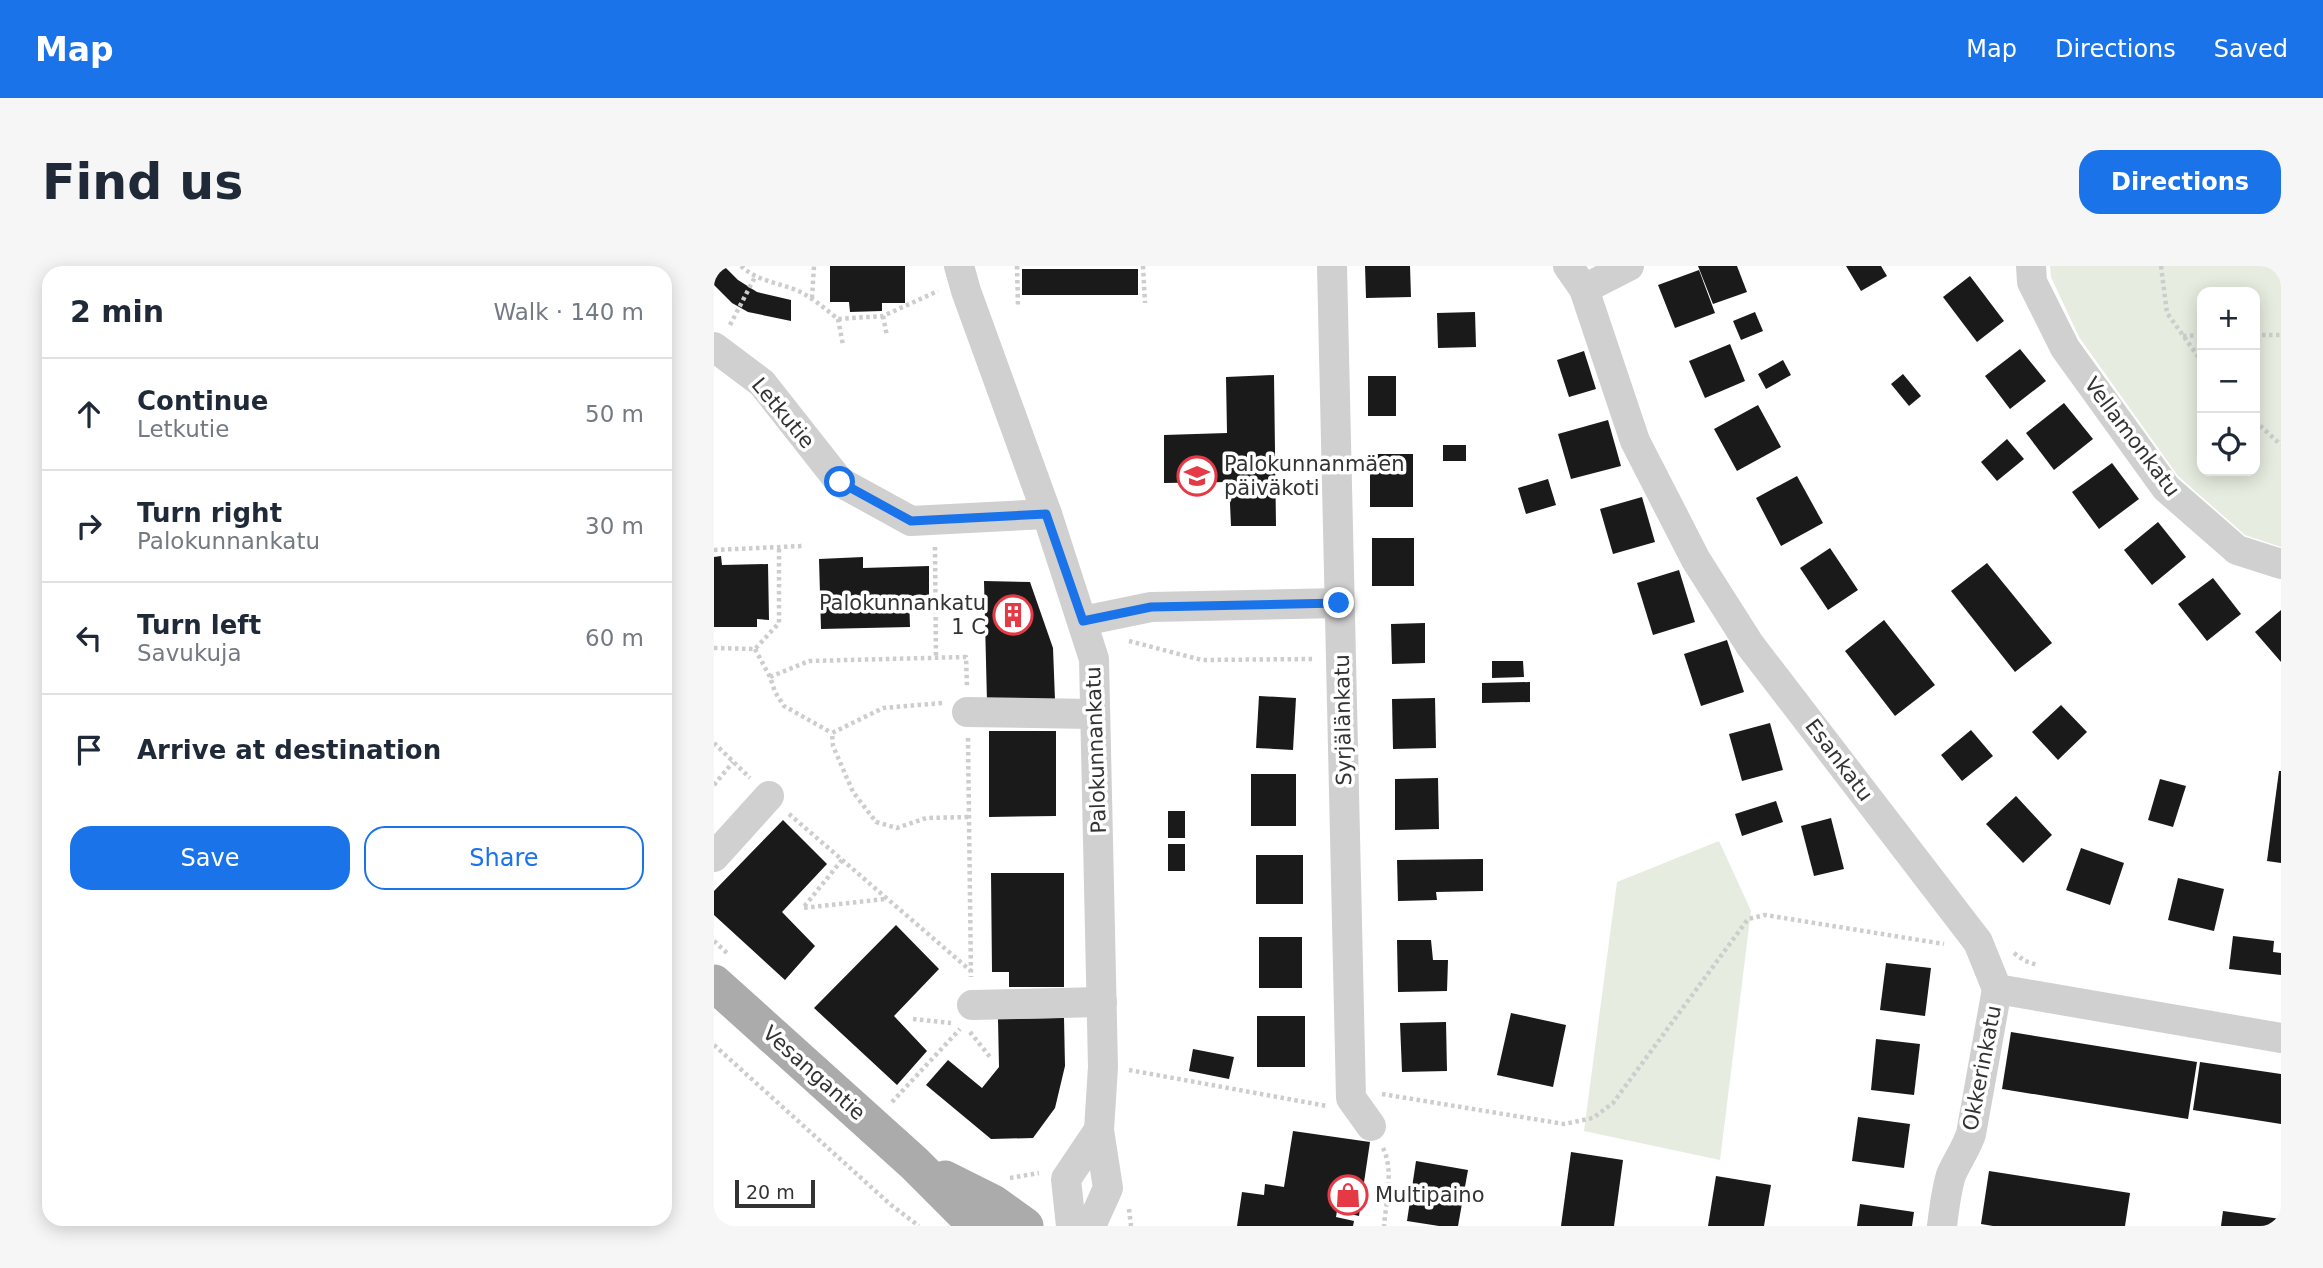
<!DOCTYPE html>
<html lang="en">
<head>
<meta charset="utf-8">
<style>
  :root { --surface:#fff; --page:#f6f6f7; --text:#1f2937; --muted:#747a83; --line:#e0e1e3; --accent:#1a73e8 }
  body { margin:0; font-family:"DejaVu Sans",sans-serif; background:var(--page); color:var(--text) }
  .controls { position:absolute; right:21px; top:21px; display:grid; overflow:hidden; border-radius:14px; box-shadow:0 4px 18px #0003 }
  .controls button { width:63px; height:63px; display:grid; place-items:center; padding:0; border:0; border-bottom:2px solid var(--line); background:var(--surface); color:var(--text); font:35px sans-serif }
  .scale { position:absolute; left:21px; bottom:18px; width:80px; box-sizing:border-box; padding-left:7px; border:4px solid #333; border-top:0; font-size:19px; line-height:24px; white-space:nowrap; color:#333; -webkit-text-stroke:5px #fff; paint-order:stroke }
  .stop { position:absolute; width:21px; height:21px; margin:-16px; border:5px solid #1a73e8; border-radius:50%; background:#fff }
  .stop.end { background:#1a73e8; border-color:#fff; box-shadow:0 2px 7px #0008 }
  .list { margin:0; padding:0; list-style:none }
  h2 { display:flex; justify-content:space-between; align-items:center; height:91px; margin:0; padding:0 28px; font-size:30px }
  h2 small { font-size:23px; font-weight:400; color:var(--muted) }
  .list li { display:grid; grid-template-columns:46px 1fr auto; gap:21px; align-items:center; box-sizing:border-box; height:112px; padding:0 28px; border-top:2px solid var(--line) }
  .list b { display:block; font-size:26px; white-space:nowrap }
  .list p { margin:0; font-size:23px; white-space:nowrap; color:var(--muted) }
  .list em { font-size:23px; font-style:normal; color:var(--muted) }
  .actions { display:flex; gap:14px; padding:21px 28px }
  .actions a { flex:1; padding:16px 0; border:2px solid var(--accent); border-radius:21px; text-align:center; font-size:24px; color:var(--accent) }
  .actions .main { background:var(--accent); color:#fff }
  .icon { flex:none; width:38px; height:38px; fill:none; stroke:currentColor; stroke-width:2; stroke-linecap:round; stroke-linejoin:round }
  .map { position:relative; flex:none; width:1567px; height:960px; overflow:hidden; border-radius:21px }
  header { display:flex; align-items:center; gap:42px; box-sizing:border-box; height:98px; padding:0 35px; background:var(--accent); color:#fff }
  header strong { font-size:33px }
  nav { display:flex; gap:38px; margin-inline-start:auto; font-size:24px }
  .intro { display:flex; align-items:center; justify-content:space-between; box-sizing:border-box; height:168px; padding:0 42px }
  h1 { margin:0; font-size:49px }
  .button { padding:18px 32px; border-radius:21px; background:var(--accent); color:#fff; font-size:24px; font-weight:700 }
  main { display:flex; gap:42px; padding:0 42px }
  aside { flex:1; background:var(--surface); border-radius:21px; box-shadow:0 4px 18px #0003 }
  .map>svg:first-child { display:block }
</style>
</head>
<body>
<header>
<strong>Map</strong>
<nav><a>Map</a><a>Directions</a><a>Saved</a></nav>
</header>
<div class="intro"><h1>Find us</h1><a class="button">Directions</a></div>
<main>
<aside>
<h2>2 min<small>Walk · 140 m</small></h2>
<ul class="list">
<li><svg class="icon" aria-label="ahead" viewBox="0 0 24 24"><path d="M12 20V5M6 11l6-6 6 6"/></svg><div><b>Continue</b><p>Letkutie</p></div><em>50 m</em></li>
<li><svg class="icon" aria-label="right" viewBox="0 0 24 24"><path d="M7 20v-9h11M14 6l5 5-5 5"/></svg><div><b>Turn right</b><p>Palokunnankatu</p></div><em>30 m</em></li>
<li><svg class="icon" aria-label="left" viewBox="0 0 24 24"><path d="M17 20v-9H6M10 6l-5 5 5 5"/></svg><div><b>Turn left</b><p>Savukuja</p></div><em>60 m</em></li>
<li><svg class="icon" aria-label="arrive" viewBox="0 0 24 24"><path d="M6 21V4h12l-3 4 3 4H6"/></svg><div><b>Arrive at destination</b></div></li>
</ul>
<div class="actions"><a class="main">Save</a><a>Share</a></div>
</aside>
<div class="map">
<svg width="1567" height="960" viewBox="0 0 1567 960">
  <rect width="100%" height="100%" fill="#fff"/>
  <g fill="#e6ecdf" fill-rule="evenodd">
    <path d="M1336,0H1567V281L1531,269L1464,210L1365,71L1337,11ZM1541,26V205H1488V26Z"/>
    <polygon points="1005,575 1037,645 1006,894 870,865 903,616"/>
  </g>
  <g fill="#1a1a1a">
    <polygon points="0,0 10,0 24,14 43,26 77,34 77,55 34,46 18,37 0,19"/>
    <polygon points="116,0 191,0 191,37 168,37 168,45 136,46 135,36 116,36"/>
    <polygon points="651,0 696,0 697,31 652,32"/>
    <polygon points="984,0 1023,0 1033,26 999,38"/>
    <polygon points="1132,0 1167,0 1173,10 1147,25"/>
    <rect x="308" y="3" width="116" height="26"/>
    <polygon points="985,4 1001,47 961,62 944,19"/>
    <polygon points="1256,10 1290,55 1263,76 1229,31"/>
    <polygon points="761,46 762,81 724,82 723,47"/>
    <polygon points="1041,46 1049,65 1027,74 1019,55"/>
    <polygon points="1016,78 1031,115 991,132 975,95"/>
    <polygon points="1306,83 1332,115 1296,143 1271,110"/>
    <polygon points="870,85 882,123 855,131 843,94"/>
    <polygon points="1069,94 1077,109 1052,123 1044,108"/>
    <polygon points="1189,108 1207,130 1195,140 1177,118"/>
    <polygon points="560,109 562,260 517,260 515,216 450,217 450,169 513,167 512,111"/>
    <rect x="654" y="110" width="28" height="40"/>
    <polygon points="1350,137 1379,173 1340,204 1312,167"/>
    <polygon points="1044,139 1067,181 1023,205 1000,163"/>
    <polygon points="894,154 907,200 857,213 844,168"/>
    <polygon points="1293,173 1310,193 1283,215 1267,196"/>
    <rect x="729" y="179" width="23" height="16"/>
    <rect x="656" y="188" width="43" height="53"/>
    <polygon points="1398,197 1425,233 1385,263 1358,226"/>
    <polygon points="1083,210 1109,257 1067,280 1042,232"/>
    <polygon points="834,213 842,239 812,248 804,222"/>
    <polygon points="928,231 941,276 899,288 886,243"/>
    <polygon points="1444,256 1472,291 1438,319 1410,284"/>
    <rect x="658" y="272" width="42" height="48"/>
    <polygon points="1116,282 1144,324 1114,344 1086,302"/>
    <polygon points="7,290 8,299 54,298 55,354 43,353 43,361 0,361 0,291"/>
    <polygon points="149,291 149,302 215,300 215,329 195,330 196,361 107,363 105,293"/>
    <polygon points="1273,297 1338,377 1301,406 1237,325"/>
    <polygon points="965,304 981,356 939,369 923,317"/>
    <polygon points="1499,312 1527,348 1493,375 1464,338"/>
    <polygon points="270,315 316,316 339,382 341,434 273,436"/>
    <polygon points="1567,344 1567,396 1541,366"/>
    <polygon points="1170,354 1221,419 1181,450 1131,385"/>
    <polygon points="711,357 711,397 678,398 677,358"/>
    <polygon points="1013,374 1030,426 987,440 970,388"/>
    <polygon points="778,395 809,395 810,411 778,412"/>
    <polygon points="816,416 816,436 768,437 768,417"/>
    <polygon points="545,430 582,432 579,484 542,482"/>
    <polygon points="721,432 722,482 679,483 678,433"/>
    <polygon points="1347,439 1373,466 1344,494 1318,466"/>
    <polygon points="1056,457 1069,504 1028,515 1015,468"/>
    <polygon points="1257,464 1279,490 1248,515 1227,489"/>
    <polygon points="275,465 342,465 342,550 275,551"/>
    <polygon points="1565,505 1567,505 1567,597 1553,595"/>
    <rect x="537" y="508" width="45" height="52"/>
    <polygon points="724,512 725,563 681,564 681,513"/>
    <polygon points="1446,513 1472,520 1459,561 1434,554"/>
    <polygon points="1302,530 1338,569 1309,597 1272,558"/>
    <polygon points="1062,535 1069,556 1028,570 1021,548"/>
    <rect x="454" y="545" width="17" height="27"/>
    <polygon points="1117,552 1130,603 1100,610 1087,560"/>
    <polygon points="69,554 113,598 68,646 101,680 71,714 0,649 0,625"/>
    <rect x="454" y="578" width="17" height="27"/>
    <polygon points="1367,582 1410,597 1396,639 1352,624"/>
    <rect x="542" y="589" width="47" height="49"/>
    <polygon points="769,593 769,625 722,626 723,634 684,635 683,594"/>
    <polygon points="277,607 350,607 350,721 295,721 295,706 278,706"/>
    <polygon points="1464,612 1510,623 1500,665 1454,654"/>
    <polygon points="182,659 225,703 180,750 213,785 183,819 100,742"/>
    <polygon points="1519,670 1560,675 1559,686 1567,687 1567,709 1515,703"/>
    <rect x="545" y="671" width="43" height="51"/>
    <polygon points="683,674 717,674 719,694 734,694 733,725 684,726"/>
    <polygon points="1172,697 1217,702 1211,750 1166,744"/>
    <polygon points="797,747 852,759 839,821 783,809"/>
    <rect x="543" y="750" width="48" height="51"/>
    <polygon points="350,752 351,800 341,842 319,872 277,873 212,819 234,794 268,822 285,801 284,753"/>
    <polygon points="732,756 733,805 688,806 686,757"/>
    <polygon points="1297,766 1483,796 1474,853 1288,823"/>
    <polygon points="1162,773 1206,778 1200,829 1157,824"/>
    <polygon points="479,783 520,791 515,813 475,805"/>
    <polygon points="1486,796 1567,808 1567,858 1479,844"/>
    <polygon points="1144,851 1196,858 1190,902 1138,895"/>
    <polygon points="579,865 656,876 645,950 623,945 622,951 640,955 639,960 523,960 528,926 550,929 551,918 570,921"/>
    <polygon points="857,886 909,894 900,960 847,960"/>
    <polygon points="702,895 754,904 744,960 725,960 693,955"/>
    <polygon points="1275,905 1416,927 1411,960 1279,960 1267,958"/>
    <polygon points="1002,910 1057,919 1050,960 994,960"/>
    <polygon points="1146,938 1200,946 1198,960 1143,960"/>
    <polygon points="1509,945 1567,953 1567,960 1507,960"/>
  </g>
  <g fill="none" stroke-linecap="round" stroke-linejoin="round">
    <g stroke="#cdcdcd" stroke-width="4.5" stroke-dasharray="3.5 3.5" stroke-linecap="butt">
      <path d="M27,0C43,15 62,16 82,24C98,31 110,42 124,53L169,50L224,25"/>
      <polyline points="303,0 304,41"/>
      <polyline points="429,0 431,37"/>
      <polyline points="1447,0 1453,47 1488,96"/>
      <polyline points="98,32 100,0"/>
      <polyline points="169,50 173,70"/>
      <polyline points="124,53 129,79"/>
      <polyline points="16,59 41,11"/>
      <polyline points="1541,69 1567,69"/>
      <polyline points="1469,70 1488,69"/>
      <polyline points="1541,155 1567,179"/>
      <polyline points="221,281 222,392"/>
      <polyline points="0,284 88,280"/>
      <polyline points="415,375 488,394 600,393"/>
      <polyline points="0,382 41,383 65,357 65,281"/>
      <polyline points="41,383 56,411 61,426 70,440 118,467"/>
      <polyline points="56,411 95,395 252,391 253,421"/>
      <polyline points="228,437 169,442 118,467 119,480 139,526 162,556 183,562 212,552 255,551"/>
      <polyline points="254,472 257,711"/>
      <polyline points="0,477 36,512"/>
      <polyline points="0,519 19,496"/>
      <polyline points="75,548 257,705"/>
      <polyline points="128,594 89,642 171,633"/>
      <polyline points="0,675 13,687"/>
      <polyline points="1300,687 1311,695 1323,699"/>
      <polyline points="199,753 237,757"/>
      <polyline points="256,766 276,791"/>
      <polyline points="0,779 177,939 205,960"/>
      <polyline points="415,804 613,840"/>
      <polyline points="668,828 850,858 879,852 899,837 1034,653 1051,649 1230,678"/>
      <polyline points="178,836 246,763"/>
      <path d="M669,882C680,904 672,936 670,960"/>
      <polyline points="296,912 325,907"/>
      <polyline points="415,943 417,960"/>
    </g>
    <g stroke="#d0d0d0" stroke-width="30">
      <polyline points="245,0 252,25 333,248 380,393 389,801 385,864 394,922 377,960"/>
      <polyline points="618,0 637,832 657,860"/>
      <polyline points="854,0 870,23 921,175 982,294 1036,379 1264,676 1283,723"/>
      <polyline points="1317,0 1318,16 1351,82 1452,222 1523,284 1567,298"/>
      <polyline points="870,23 915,0"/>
      <polyline points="0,81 48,117 126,216 197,255 333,248"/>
      <polyline points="369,355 437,341 625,337"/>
      <polyline points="253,446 381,448"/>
      <polyline points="0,591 55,530"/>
      <polyline points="1283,723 1567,772"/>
      <polyline points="258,739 388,736"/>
      <polyline points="357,960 352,913 385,864"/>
      <path d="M1228,960C1230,943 1232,926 1237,909C1243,895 1252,883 1257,868L1283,723"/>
    </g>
    <g stroke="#ababab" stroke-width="37">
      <polyline points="0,717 200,897 263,960"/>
      <polyline points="231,913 279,937 311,960"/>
    </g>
  </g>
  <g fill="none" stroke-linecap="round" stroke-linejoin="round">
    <polyline stroke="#1a73e8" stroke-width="9" points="126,216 197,255 332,248 369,355 437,341 625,337"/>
  </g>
  <defs>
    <g id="school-ring" transform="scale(2.0125)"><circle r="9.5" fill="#fff" stroke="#e63946" stroke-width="1.5"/><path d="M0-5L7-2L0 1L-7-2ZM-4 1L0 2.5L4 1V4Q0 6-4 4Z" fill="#e63946"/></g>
    <g id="building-ring" transform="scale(2.0125)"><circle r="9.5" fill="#fff" stroke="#e63946" stroke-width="1.5"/><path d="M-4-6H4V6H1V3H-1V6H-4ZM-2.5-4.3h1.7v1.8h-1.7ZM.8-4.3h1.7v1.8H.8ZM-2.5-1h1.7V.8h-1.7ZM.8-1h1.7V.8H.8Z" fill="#e63946"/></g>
    <g id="shop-ring" transform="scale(2.0125)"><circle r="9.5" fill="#fff" stroke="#e63946" stroke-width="1.5"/><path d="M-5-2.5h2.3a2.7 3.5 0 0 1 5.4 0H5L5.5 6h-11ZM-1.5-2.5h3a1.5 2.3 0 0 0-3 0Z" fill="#e63946"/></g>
  </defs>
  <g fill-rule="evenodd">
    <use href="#school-ring" x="483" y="210"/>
    <use href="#building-ring" x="299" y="349"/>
    <use href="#shop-ring" x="634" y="929"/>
  </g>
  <g text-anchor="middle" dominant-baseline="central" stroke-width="7" stroke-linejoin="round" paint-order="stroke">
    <g font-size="21" fill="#333" stroke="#fff">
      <text transform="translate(69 147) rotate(50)">Letkutie</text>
      <text transform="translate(1418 171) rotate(53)">Vellamonkatu</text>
      <text transform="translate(629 454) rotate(-91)">Syrjälänkatu</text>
      <text transform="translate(382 484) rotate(-92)">Palokunnankatu</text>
      <text transform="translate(1125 494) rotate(53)">Esankatu</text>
      <text transform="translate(1268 802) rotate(-79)">Okkerinkatu</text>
      <text transform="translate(100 807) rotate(42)">Vesangantie</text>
    </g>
    <g font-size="21" fill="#333" stroke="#fff" text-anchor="start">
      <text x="510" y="198">Palokunnanmäen<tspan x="510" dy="24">päiväkoti</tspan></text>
      <text x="272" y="337" text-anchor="end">Palokunnankatu<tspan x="272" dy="24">1 C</tspan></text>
      <text x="661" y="929">Multipaino</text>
    </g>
  </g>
</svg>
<div class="controls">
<button>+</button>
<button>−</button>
<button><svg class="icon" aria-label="locate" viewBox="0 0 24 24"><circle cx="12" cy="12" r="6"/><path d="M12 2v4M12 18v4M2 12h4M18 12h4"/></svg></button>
</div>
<div class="scale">20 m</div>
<div class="stop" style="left:126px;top:216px"></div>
<div class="stop end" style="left:625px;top:337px"></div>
</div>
</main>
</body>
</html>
